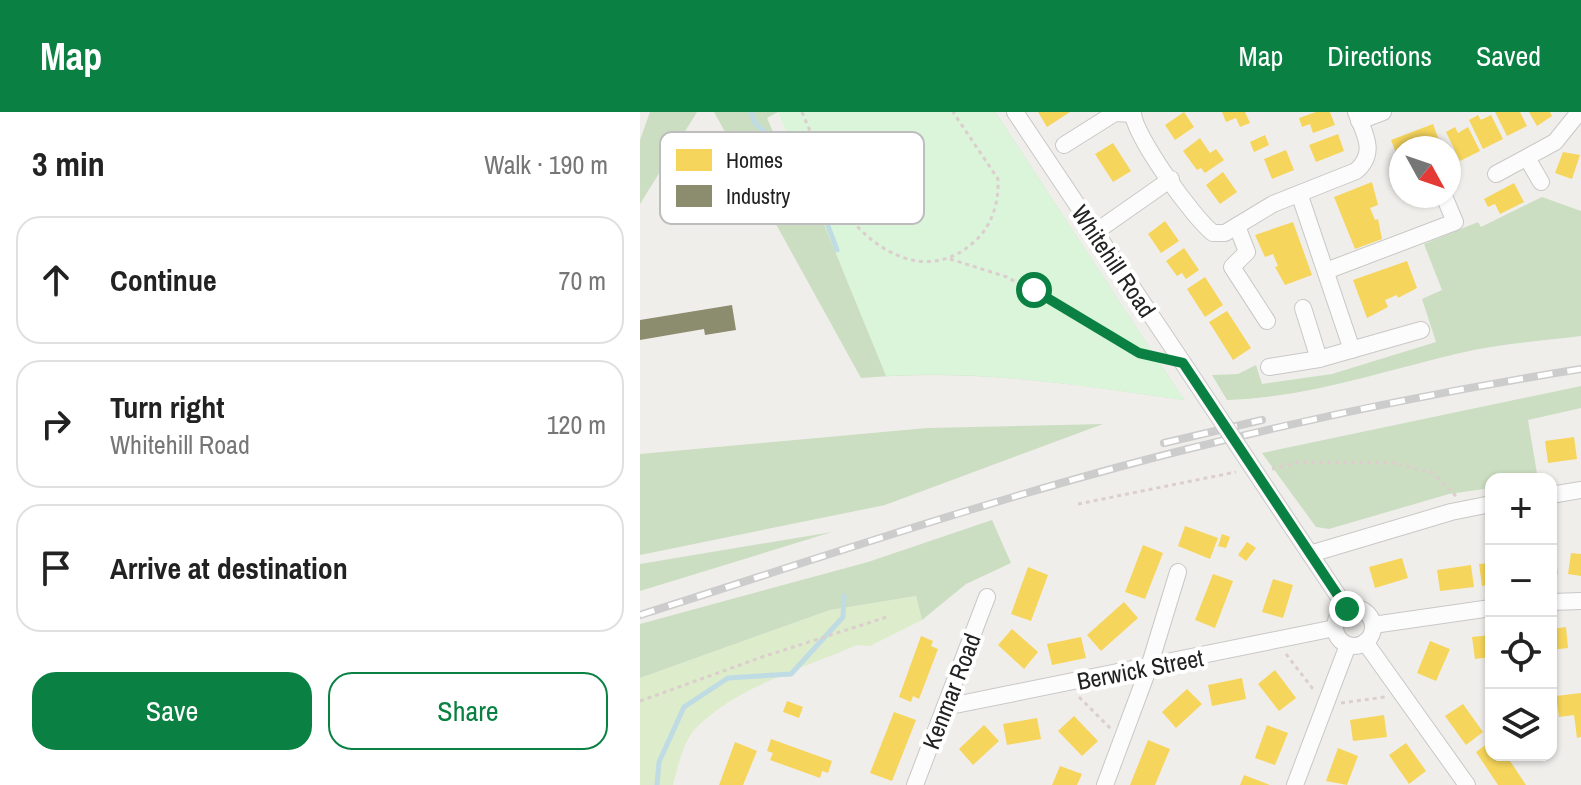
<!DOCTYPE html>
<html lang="en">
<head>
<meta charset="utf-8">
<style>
  :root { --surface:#fff; --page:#f6f6f6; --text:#222; --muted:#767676; --line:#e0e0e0; --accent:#0b8043 }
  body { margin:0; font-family:"Archivo Narrow",sans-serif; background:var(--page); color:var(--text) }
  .controls { position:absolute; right:24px; bottom:24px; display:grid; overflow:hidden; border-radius:16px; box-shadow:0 2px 6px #0004 }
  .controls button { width:72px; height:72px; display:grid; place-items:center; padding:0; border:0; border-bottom:2px solid var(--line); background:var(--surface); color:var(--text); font:40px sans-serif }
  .compass { position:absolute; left:749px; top:24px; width:72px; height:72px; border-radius:50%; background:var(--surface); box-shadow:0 2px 6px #0004; rotate:130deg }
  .stop { position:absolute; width:24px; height:24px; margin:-18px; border:6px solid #0b8043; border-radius:50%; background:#fff }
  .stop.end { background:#0b8043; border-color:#fff; box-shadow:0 2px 8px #0008 }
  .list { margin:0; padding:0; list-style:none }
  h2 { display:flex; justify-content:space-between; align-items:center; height:104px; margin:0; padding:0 32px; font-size:34px }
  h2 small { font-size:26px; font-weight:400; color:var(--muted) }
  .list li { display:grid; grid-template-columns:52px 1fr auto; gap:24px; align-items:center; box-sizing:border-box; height:128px; margin:0 16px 16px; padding:0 16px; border:2px solid var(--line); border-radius:24px }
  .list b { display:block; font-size:30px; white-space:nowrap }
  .list p { margin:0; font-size:26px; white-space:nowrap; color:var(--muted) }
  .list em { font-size:26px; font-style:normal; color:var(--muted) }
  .actions { display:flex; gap:16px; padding:24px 32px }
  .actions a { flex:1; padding:18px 0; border:2px solid var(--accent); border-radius:24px; text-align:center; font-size:28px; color:var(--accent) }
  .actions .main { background:var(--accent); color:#fff }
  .icon { flex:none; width:44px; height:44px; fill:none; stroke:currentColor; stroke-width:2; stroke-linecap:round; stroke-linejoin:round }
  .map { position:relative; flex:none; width:941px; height:673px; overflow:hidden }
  header { display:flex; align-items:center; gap:48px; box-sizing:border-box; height:112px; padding:0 40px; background:var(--accent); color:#fff }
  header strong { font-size:38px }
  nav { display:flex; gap:44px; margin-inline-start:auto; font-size:28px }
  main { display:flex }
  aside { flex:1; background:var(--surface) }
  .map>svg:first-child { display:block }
</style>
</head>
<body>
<header>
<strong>Map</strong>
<nav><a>Map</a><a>Directions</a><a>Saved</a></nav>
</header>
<main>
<aside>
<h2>3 min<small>Walk · 190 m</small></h2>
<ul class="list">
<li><svg class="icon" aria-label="ahead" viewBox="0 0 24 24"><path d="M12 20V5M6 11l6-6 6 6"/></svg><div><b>Continue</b></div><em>70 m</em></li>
<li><svg class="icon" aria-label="right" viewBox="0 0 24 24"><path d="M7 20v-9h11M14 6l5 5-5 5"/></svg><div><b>Turn right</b><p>Whitehill Road</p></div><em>120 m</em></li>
<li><svg class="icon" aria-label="arrive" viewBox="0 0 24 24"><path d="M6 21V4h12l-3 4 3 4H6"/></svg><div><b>Arrive at destination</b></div></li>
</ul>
<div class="actions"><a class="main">Save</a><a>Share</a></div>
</aside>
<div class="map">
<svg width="941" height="673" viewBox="0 0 941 673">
  <rect width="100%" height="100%" fill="#f0eeeb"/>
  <path fill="#ddeccb" d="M276,484L282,508L230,534L217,533C165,556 97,574 56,616C43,629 38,655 33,673H0V566L190,498Z"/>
  <g fill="#cbdec1">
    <polygon points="10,0 57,0 0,92 0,28"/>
    <path d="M74,0H138L127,6L151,61L183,78L325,0H355L544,288C436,272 330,256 221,266Z"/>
    <path d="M902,85L941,99V224C901,229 859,232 820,241C743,259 666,286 587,288L572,263L598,262L616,253L622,272L692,262L796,230L782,187L802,178L784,132L838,110L841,115Z"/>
    <polygon points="941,274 941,296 888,308 898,367 851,367 851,376 809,382 689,417 676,415 622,341"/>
    <polygon points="463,312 245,393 0,443 0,342 287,316"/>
    <polygon points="352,408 371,451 326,472 282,508 276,484 190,498 0,566 0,512 228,450"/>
    <polygon points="192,420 0,479 0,452"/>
  </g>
  <path fill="#daf5da" d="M138,0H355L544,288C444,274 346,258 246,264Z"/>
  <g fill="#f6d55c">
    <polygon points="398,0 430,0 407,15"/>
    <polygon points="544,0 554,15 535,28 525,13"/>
    <polygon points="582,0 605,0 610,11 600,15 596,6 586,10"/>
    <polygon points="676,0 690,0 695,13 673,21 670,12 662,15 659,6"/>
    <polygon points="855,0 880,0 887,14 867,24"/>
    <polygon points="889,0 910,0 912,4 897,14"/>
    <polygon points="838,3 841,8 851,3 863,27 843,37 829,8"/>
    <polygon points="793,12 800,31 788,36 761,36 761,53 751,28"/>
    <polygon points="815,15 818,21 828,15 840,39 820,49 806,20"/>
    <polygon points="698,22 704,39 676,50 669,33"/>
    <polygon points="625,23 629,33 614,40 610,30"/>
    <polygon points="560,26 570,41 576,37 584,48 565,61 561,56 557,58 543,39"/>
    <polygon points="473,31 491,59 473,70 455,42"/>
    <polygon points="646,38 654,58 632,67 624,47"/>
    <polygon points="923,40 940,43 932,67 915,61"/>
    <polygon points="583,60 597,80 580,92 566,73"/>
    <polygon points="732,70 738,93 730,96 735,108 738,107 742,127 715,137 694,85"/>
    <polygon points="874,71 884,90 860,102 855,92 848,95 844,87"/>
    <polygon points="525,109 539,129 521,141 508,122"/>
    <polygon points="653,110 672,163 645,173 635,155 638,154 633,142 625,145 615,123"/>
    <polygon points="544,136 559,158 546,167 542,161 537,164 526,149"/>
    <polygon points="767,149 777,176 758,186 757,183 745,188 748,195 727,206 713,168"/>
    <polygon points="565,165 583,193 565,205 547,177"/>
    <polygon points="587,199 611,236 593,248 569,210"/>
    <polygon points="934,325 937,347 908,351 905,329"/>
    <polygon points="545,414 578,426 570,447 538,434"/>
    <polygon points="582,422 590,425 586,436 578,434"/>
    <polygon points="607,430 616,436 606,449 598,443"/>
    <polygon points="503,433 523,441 505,487 485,480"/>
    <polygon points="911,441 915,441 918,462 911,463"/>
    <polygon points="931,441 941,442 941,464 928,462"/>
    <polygon points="762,446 768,466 735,476 729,455"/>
    <polygon points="851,451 851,472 842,474 839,452"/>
    <polygon points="831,453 834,475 800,479 797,458"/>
    <polygon points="388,455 408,463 391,509 371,502"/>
    <polygon points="573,462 593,469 575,516 555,508"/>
    <polygon points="633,467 653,473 643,506 622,500"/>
    <polygon points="484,490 498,506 461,539 447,523"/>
    <polygon points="926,515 928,536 911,538 911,517"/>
    <polygon points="372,517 398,540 384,557 358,533"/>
    <polygon points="851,523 851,545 835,547 832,525"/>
    <polygon points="281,524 293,529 291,534 298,537 279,587 273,584 271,590 259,585"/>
    <polygon points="441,525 446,546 412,553 407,532"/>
    <polygon points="790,529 810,537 796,569 777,561"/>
    <polygon points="635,558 656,586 639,599 618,572"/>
    <polygon points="602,566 606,587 572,594 568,573"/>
    <polygon points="547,577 562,592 536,616 522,600"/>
    <polygon points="941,581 941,625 937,626 934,603 919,605 916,584"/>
    <polygon points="147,589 163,595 159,606 143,600"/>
    <polygon points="823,592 843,620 826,633 805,604"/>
    <polygon points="254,600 276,608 252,669 230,661"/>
    <polygon points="744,603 747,625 713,629 710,608"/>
    <polygon points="434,604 458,629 442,644 418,619"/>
    <polygon points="397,606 401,627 367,633 363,612"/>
    <polygon points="344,613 359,629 333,653 319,637"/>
    <polygon points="627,613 648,621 635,653 615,646"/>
    <polygon points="131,627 192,649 188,661 182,659 180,666 130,648 133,641 127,639"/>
    <polygon points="508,628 530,637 515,673 490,673"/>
    <polygon points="851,629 851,643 866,643 886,673 858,673 836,640"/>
    <polygon points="95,630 117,639 103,673 79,673"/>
    <polygon points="766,631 786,659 769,672 749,643"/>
    <polygon points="698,636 718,644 707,673 686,669"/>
    <polygon points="420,654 442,662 437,673 412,673"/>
    <polygon points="604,663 630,673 600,673"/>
  </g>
  <polygon fill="#8c8c6e" points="92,193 96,218 65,223 64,217 0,228 0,208"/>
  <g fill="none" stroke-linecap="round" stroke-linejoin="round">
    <g stroke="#bfdbe3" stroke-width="5">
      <polyline points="111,0 115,11 168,60 197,138"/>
      <polyline points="17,673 19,650 44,595 88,566 151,562 203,505 204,484"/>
    </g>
    <g stroke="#c9c8c7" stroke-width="18">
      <g id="minor">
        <polyline points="375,0 543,251"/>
        <path d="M493,0C492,21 554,107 573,121H585L633,92L716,59C737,41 725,22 716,0"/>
        <polyline points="719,9 743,0"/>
        <polyline points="424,33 475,1 492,2"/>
        <polyline points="887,46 901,70"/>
        <polyline points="856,62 915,30 936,4"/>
        <polyline points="660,84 712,238"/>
        <polyline points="597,114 607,140 592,155 627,209"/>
        <polyline points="454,121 531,67"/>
        <polyline points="686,159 815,110 804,84"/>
        <polyline points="663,196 679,247"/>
        <polyline points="629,255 679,247 781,218"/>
        <polyline points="911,383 941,378"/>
        <polyline points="650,412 707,497"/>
        <polyline points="670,442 811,400 851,392"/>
        <polyline points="911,490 941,489"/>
        <circle cx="714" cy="515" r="19"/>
        <polyline points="733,513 851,496"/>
        <polyline points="725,530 827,673"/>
        <polyline points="305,595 695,516"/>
        <polyline points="275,673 347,485"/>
        <polyline points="465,673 509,555 538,460"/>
        <polyline points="655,673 708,533"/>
      </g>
    </g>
    <g stroke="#dccecd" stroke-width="3" stroke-dasharray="4 4" stroke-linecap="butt">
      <path d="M162,0L203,97C234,141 289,172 335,129C352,114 359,90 358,67L313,0"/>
      <polyline points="310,147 367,165 484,233 519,245"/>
      <polyline points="632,357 659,350 755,351 793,361 816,384"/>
      <polyline points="438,392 596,360"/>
      <polyline points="646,542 673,577"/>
      <polyline points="439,585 471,617"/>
      <polyline points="0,589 122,545 250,504"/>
      <polyline points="701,591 745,585"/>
    </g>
    <use href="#minor" stroke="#fdfcfc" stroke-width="16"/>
    <g stroke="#ccc" stroke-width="8">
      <g id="rail">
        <polyline points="524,331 622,308"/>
        <path d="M0,503C180,446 360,384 544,338C675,305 808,278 941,257"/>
      </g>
    </g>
    <use href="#rail" stroke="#fff" stroke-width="5" stroke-dasharray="15" stroke-linecap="butt"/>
    <g stroke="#c9c8c7" stroke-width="18" stroke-linecap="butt">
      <polyline id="minor-bridge" points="543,251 650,412"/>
    </g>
    <use href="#minor-bridge" stroke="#fdfcfc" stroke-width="16"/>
  </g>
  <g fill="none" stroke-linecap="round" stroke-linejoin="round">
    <polyline stroke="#0b8043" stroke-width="10" points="394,178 499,241 543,251 707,497"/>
  </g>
  <g text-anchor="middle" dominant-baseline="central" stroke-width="8" stroke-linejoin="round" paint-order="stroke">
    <g font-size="24" fill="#222" stroke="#fff">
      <text transform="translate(474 149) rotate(56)">Whitehill Road</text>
      <text transform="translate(500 557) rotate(-11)">Berwick Street</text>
      <text transform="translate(311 579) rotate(-69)">Kenmar Road</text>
    </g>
  </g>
  <rect x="20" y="20" width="264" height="92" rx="12" fill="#fff" stroke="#bdbdbd" stroke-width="2"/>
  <rect x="36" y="37" width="36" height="22" fill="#f6d55c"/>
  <rect x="36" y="73" width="36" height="22" fill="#8c8c6e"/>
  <g font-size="22" fill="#222">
    <text x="86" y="56">Homes</text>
    <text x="86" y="92">Industry</text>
  </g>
</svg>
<div class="controls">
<button>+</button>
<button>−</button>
<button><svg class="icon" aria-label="locate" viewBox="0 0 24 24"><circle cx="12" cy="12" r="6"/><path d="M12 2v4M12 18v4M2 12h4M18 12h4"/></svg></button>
<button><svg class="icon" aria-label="layers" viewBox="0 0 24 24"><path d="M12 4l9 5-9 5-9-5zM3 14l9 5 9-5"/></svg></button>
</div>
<svg class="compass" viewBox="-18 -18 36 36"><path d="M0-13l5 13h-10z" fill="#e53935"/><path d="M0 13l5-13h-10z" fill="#767676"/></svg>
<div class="stop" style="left:394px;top:178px"></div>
<div class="stop end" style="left:707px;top:497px"></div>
</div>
</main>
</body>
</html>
